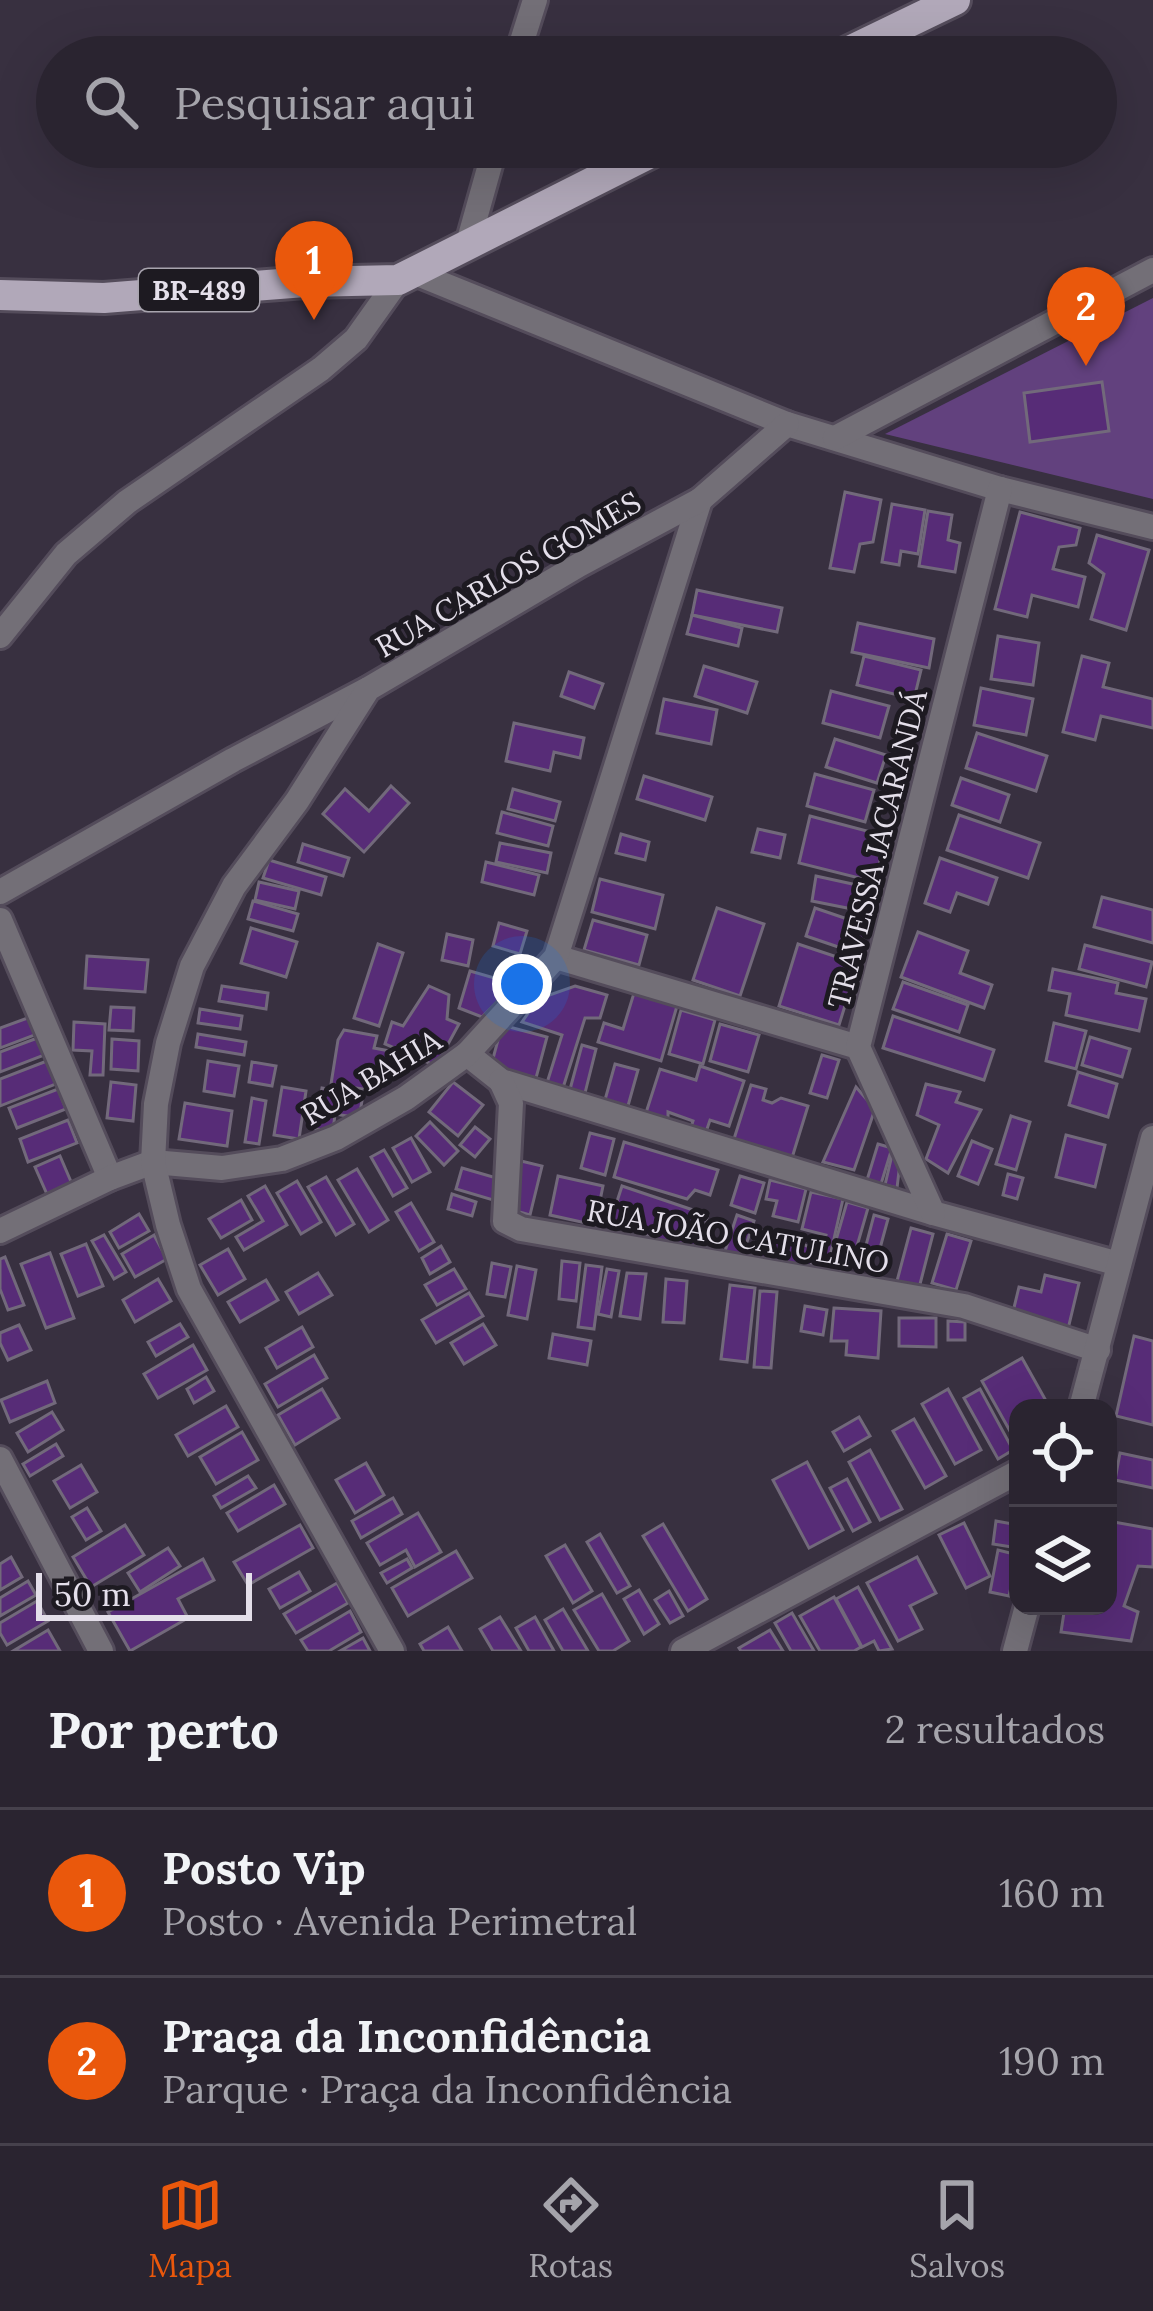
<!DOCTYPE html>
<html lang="pt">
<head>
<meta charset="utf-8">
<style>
  :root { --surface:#2a2430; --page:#36303c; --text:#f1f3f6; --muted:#a5a4ab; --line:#46414c; --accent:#ea580c }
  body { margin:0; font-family:Lora,serif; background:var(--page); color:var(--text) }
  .controls { position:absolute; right:36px; bottom:36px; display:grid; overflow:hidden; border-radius:24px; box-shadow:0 12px 48px #0002 }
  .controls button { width:108px; height:108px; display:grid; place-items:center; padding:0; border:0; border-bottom:3px solid var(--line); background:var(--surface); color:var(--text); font:60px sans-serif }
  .scale { position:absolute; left:36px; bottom:30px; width:216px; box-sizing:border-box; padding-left:12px; border:6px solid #e4dfea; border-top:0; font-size:33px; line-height:42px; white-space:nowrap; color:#e4dfea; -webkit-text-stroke:9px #1d1a21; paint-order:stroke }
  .you { position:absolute; left:522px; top:984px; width:42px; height:42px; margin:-30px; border:9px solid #fff; border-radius:50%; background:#1a73e8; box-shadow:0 0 0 18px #1a73e833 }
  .badge { display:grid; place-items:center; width:78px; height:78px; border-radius:50%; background:var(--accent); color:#fff; font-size:39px; font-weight:700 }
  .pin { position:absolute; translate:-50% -99px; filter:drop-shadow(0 3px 6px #0008) }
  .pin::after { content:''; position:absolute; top:63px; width:42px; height:36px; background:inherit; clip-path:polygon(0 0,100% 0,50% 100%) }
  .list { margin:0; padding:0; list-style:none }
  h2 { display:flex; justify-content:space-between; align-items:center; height:156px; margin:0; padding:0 48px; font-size:51px }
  h2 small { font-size:39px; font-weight:400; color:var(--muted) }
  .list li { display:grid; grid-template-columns:78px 1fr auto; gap:36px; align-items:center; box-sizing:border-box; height:168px; padding:0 48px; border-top:3px solid var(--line) }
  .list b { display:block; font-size:45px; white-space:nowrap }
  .list p { margin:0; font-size:39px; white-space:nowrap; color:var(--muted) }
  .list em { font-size:39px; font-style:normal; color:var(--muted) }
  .icon { flex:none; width:66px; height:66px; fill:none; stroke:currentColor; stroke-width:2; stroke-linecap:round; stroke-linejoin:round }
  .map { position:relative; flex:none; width:1153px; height:1651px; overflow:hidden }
  .search { position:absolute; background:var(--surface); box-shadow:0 12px 48px #0002; left:36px; right:36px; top:36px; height:132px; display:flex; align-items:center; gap:30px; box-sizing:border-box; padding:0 42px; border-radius:66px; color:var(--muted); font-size:45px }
  .sheet { height:492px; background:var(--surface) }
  nav { display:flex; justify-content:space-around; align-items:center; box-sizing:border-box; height:168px; border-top:3px solid var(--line); background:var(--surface); font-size:33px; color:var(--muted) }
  nav a { display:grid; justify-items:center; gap:6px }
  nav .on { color:var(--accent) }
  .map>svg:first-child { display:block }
</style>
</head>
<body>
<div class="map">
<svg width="1153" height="1651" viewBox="0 0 1153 1651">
  <rect width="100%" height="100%" fill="#383040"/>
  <polygon fill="#62417e" points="1153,298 1153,499 885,434"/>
  <g fill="#572c77" stroke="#72697b" stroke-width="3">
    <polygon points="1102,382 1109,431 1030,442 1024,393"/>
    <polygon points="845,492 881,500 873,542 860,544 854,572 830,568"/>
    <polygon points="892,504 925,510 918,554 901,551 899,565 882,562"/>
    <polygon points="928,511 952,515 948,540 960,543 955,572 919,566"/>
    <polygon points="1020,512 1080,528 1076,545 1059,547 1053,569 1085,577 1078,607 1032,595 1027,617 995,609"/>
    <polygon points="1097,535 1149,550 1126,630 1091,619 1104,574 1089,563"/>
    <polygon points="697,590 782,608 777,632 692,615"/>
    <polygon points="692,615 742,628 738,646 687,634"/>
    <polygon points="858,623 934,639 929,668 852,652"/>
    <polygon points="998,636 1039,643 1033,685 991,679"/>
    <polygon points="864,656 921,670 914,699 857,685"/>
    <polygon points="1082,656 1109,663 1103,687 1153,699 1153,728 1101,716 1095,740 1063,732"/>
    <polygon points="704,666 757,682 747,713 695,696"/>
    <polygon points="569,672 603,684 594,708 561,696"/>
    <polygon points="981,688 1033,699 1026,735 974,725"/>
    <polygon points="831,691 889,706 880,738 823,723"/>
    <polygon points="664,699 717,710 711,744 657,733"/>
    <polygon points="514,723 584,738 580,758 554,752 550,771 506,761"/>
    <polygon points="977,733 1047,756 1036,791 966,768"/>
    <polygon points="835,739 886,755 877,783 826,767"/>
    <polygon points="815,774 874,790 865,822 807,806"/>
    <polygon points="644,776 712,797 705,820 637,799"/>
    <polygon points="961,778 1009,795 1000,822 952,805"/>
    <polygon points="391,786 409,803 364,852 323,814 345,789 369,811"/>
    <polygon points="513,789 560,802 555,821 508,809"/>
    <polygon points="502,812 553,826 548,846 497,833"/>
    <polygon points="959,815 1040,843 1028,878 947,850"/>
    <polygon points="810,816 886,836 875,882 799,863"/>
    <polygon points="758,829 785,835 780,858 752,852"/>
    <polygon points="621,834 649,842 645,860 616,853"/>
    <polygon points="500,843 551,853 547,873 496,862"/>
    <polygon points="303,844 349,858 343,876 298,862"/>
    <polygon points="940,858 997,878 988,904 957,893 950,912 925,903"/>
    <polygon points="269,860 326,877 321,895 263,878"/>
    <polygon points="486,862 539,875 534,895 482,882"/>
    <polygon points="816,876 866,887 862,911 812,901"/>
    <polygon points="600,879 663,895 655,929 592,912"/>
    <polygon points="259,882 299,891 295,909 255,900"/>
    <polygon points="1102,897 1153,910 1153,943 1094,927"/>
    <polygon points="253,901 298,914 293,931 248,919"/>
    <polygon points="717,908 764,924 740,996 693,980"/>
    <polygon points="815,908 868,926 859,954 806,936"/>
    <polygon points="593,920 647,935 639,965 584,950"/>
    <polygon points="499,923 527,931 520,954 493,946"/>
    <polygon points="251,928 297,942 286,977 241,963"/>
    <polygon points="918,932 968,951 960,973 992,985 984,1008 901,977"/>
    <polygon points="447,934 473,940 468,966 442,960"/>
    <polygon points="378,944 403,953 379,1026 354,1018"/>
    <polygon points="798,944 858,964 839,1025 779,1006"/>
    <polygon points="1085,945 1152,962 1146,987 1079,969"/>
    <polygon points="87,956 148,960 145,992 85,988"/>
    <polygon points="1053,969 1118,983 1116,993 1146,999 1139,1031 1066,1015 1070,994 1049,990"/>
    <polygon points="470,971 515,984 482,1017 459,1008"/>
    <polygon points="903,982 968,1005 959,1032 893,1009"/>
    <polygon points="222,986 268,993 266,1009 219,1001"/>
    <polygon points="429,986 449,995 447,1019 459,1024 436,1066 385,1044 392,1022 403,1026"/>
    <polygon points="575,986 607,995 600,1018 585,1018 562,1091 546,1086 562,1035 522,1022 538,999"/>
    <polygon points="634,993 677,1006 661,1061 598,1042 604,1023 623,1029"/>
    <polygon points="111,1007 134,1008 133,1031 109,1030"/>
    <polygon points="200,1009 242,1016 240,1029 198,1023"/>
    <polygon points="681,1010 715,1020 703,1064 669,1054"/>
    <polygon points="33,1016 40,1033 0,1048 0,1028"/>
    <polygon points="893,1016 994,1050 984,1080 883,1048"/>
    <polygon points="74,1022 105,1024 103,1075 90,1075 92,1051 73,1050"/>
    <polygon points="1054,1023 1086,1031 1076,1069 1046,1061"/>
    <polygon points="720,1024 759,1035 748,1072 710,1061"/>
    <polygon points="502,1025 547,1037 536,1078 491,1066"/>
    <polygon points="344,1030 377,1036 374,1048 400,1053 397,1072 379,1069 375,1091 331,1084 338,1040"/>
    <polygon points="198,1034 246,1042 244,1055 196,1047"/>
    <polygon points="40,1037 47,1054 0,1072 0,1052"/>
    <polygon points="1090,1037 1130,1049 1122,1077 1082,1065"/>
    <polygon points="112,1039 139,1041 138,1071 111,1069"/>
    <polygon points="582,1045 596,1049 584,1097 569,1093"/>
    <polygon points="822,1055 839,1060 827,1098 810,1093"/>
    <polygon points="52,1059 61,1082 0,1106 0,1079"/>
    <polygon points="208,1061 239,1066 234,1096 204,1091"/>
    <polygon points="252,1062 276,1066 272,1086 249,1082"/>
    <polygon points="615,1064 638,1070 626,1113 603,1107"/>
    <polygon points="700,1066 744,1081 729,1126 710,1120 706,1132 691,1127 693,1121 668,1112 668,1127 644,1119 660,1069 696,1080"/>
    <polygon points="1078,1072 1117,1084 1108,1117 1069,1105"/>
    <polygon points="111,1082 136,1085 133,1121 107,1118"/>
    <polygon points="453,1082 483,1105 458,1136 429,1112"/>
    <polygon points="926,1084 960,1092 956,1102 981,1110 948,1173 926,1159 939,1125 917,1115"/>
    <polygon points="751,1085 766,1089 763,1100 772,1103 781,1098 808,1106 791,1161 733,1142"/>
    <polygon points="282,1087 306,1091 299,1139 274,1135"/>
    <polygon points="856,1087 875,1109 854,1170 823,1162"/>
    <polygon points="322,1088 363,1095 359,1118 335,1114 333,1131 315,1129"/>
    <polygon points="58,1089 66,1109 17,1128 9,1108"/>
    <polygon points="252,1098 266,1101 259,1144 245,1142"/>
    <polygon points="185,1103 232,1111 227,1146 179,1139"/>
    <polygon points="1011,1116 1030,1122 1016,1170 996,1164"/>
    <polygon points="68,1120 77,1143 28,1162 20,1139"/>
    <polygon points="430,1122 458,1151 444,1165 416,1136"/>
    <polygon points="475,1127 490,1139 475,1157 460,1145"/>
    <polygon points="590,1133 614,1139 605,1175 581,1168"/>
    <polygon points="1066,1135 1105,1145 1095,1187 1056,1177"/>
    <polygon points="411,1138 430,1172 412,1182 393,1148"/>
    <polygon points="972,1141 992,1149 978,1184 958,1176"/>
    <polygon points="624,1142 718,1170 710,1195 695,1190 687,1199 614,1177"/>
    <polygon points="878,1144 892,1148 881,1184 867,1180"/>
    <polygon points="384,1150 407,1188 393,1196 371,1157"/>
    <polygon points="892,1155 900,1163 897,1188 885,1185"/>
    <polygon points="60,1156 75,1191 50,1201 35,1167"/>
    <polygon points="521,1161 542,1166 530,1215 509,1209"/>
    <polygon points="462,1168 500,1179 493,1200 456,1189"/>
    <polygon points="357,1169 388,1220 369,1232 338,1180"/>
    <polygon points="1008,1174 1023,1178 1017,1199 1003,1195"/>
    <polygon points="558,1176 603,1186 595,1225 550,1215"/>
    <polygon points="740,1176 764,1183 755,1213 731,1205"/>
    <polygon points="326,1177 354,1224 336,1235 308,1187"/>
    <polygon points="770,1180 806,1189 798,1222 773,1216 777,1201 766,1199"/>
    <polygon points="297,1181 321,1222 301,1234 277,1193"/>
    <polygon points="265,1186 287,1225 244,1250 236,1237 263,1221 248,1196"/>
    <polygon points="622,1186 708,1215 696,1252 610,1223"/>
    <polygon points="811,1192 843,1199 830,1256 822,1254 826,1235 802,1229"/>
    <polygon points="452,1194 476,1202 472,1216 448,1209"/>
    <polygon points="241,1200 252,1220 221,1238 209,1219"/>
    <polygon points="847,1202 868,1208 855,1253 834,1247"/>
    <polygon points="411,1203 434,1242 419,1251 396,1212"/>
    <polygon points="139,1214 149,1231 119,1248 110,1232"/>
    <polygon points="737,1215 754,1221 739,1266 722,1260"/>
    <polygon points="874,1215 888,1219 879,1252 865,1249"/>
    <polygon points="911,1228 933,1234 919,1288 897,1281"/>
    <polygon points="760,1230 816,1249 807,1277 747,1264"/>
    <polygon points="947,1234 971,1241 956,1290 932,1283"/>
    <polygon points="104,1235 126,1272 114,1279 92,1241"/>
    <polygon points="154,1235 167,1259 135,1277 122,1254"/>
    <polygon points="86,1244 103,1286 78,1296 61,1254"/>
    <polygon points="441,1246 450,1262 430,1274 422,1258"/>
    <polygon points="228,1249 245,1279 218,1295 200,1265"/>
    <polygon points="50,1253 74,1318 46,1328 21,1264"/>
    <polygon points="5,1257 24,1305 8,1310 0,1289 0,1259"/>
    <polygon points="562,1261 580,1263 576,1301 559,1299"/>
    <polygon points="492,1263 511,1267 505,1297 487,1294"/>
    <polygon points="586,1265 602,1267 594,1329 578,1327"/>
    <polygon points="517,1266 536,1270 527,1319 508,1315"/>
    <polygon points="454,1269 466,1289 437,1305 425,1285"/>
    <polygon points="607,1269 619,1271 611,1317 598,1314"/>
    <polygon points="318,1273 332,1295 299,1314 286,1292"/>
    <polygon points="627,1273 646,1274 640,1319 620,1316"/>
    <polygon points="1045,1275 1079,1283 1068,1329 1012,1316 1019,1287 1041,1292"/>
    <polygon points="158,1279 171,1301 135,1322 123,1300"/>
    <polygon points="666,1279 687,1281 684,1323 663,1322"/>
    <polygon points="266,1280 278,1300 240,1322 228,1302"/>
    <polygon points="730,1285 755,1288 747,1362 721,1359"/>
    <polygon points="760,1291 777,1292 771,1368 754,1367"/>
    <polygon points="469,1293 483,1316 436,1343 422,1320"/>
    <polygon points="805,1306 827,1310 823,1335 801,1331"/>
    <polygon points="834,1308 881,1311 878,1358 846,1355 847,1341 831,1341"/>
    <polygon points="899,1318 936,1318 936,1347 899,1346"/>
    <polygon points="948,1321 965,1322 965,1340 948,1340"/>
    <polygon points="180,1324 188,1337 156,1356 148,1342"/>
    <polygon points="483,1324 496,1345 464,1364 451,1343"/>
    <polygon points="19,1325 31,1350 8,1360 0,1343 0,1333"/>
    <polygon points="302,1327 313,1347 277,1368 266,1348"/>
    <polygon points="553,1334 591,1341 587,1365 549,1358"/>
    <polygon points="1134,1336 1153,1341 1153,1425 1116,1416"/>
    <polygon points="193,1345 207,1370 158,1398 144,1374"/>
    <polygon points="314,1355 327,1378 278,1407 265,1384"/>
    <polygon points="1022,1358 1050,1408 1018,1408 1018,1438 1015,1440 982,1381"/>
    <polygon points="206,1377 214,1391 194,1403 187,1389"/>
    <polygon points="47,1381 55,1403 10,1422 1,1400"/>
    <polygon points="322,1389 339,1418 295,1445 278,1415"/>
    <polygon points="948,1389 981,1450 955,1464 922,1404"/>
    <polygon points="980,1389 1013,1450 998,1459 964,1398"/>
    <polygon points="226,1406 238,1427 188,1456 176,1435"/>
    <polygon points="52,1412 63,1430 28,1452 17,1433"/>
    <polygon points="859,1417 870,1436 844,1451 833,1432"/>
    <polygon points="914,1419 946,1476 925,1488 893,1431"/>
    <polygon points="242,1432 258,1460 216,1484 200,1457"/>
    <polygon points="56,1444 63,1456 30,1476 23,1464"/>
    <polygon points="870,1450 902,1509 880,1520 849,1462"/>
    <polygon points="1120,1453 1153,1460 1153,1488 1115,1480"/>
    <polygon points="807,1462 843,1530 809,1548 773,1480"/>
    <polygon points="366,1463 384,1495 355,1513 336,1480"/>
    <polygon points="81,1465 97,1492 70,1508 54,1481"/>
    <polygon points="248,1476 256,1488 221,1508 214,1496"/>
    <polygon points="847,1479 870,1522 853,1531 830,1488"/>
    <polygon points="274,1485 285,1504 238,1531 227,1513"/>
    <polygon points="393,1498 402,1514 361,1538 352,1521"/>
    <polygon points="87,1508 101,1531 86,1540 72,1517"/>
    <polygon points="418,1513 441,1552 415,1567 406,1550 380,1565 367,1543"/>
    <polygon points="996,1521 1018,1525 1018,1548 993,1544"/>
    <polygon points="1108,1521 1153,1529 1153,1567 1138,1566 1124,1606 1138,1612 1131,1641 1061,1632 1065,1606 1108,1606"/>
    <polygon points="964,1523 990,1576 966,1588 939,1535"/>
    <polygon points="663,1524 707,1599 688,1611 643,1536"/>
    <polygon points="125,1525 144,1555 91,1587 73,1557"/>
    <polygon points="300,1525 313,1548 248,1585 234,1562"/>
    <polygon points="600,1534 630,1586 617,1593 587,1542"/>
    <polygon points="565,1545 592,1591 573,1603 546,1556"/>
    <polygon points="168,1548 180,1566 140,1592 128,1573"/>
    <polygon points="998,1550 1018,1555 1009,1596 990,1592"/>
    <polygon points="456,1551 472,1578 408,1616 392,1588"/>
    <polygon points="11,1557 22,1577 0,1590 0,1564"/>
    <polygon points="917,1557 936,1593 910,1606 922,1629 898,1641 867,1583"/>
    <polygon points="203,1559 214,1580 178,1599 188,1618 130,1651 108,1612"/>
    <polygon points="407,1559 412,1568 387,1583 381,1573"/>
    <polygon points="299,1572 310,1591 280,1608 269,1589"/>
    <polygon points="28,1581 36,1595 0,1616 0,1598"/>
    <polygon points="337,1583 348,1603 296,1633 284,1614"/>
    <polygon points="858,1587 892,1649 879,1651 874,1641 862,1647 836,1599"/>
    <polygon points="639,1590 659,1624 644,1634 624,1599"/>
    <polygon points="669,1591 683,1616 670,1623 655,1600"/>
    <polygon points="602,1594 629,1641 613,1651 599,1651 574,1610"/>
    <polygon points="834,1597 861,1647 854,1651 820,1651 800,1616"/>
    <polygon points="37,1601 48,1621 7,1645 0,1633 0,1623"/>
    <polygon points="563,1609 588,1651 563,1651 545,1620"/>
    <polygon points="350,1611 361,1632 329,1651 308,1651 301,1640"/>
    <polygon points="792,1613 814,1651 791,1651 775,1623"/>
    <polygon points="500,1617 521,1651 493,1651 480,1629"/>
    <polygon points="535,1617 554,1651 529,1651 516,1628"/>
    <polygon points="448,1627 462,1651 424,1651 420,1644"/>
    <polygon points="48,1630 60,1651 13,1651"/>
    <polygon points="770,1630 783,1651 741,1651 739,1648"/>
    <polygon points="363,1638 370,1651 340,1651"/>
  </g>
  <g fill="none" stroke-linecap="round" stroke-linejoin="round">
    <g stroke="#544c5b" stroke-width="30">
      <g id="minor">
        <polyline points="517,57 535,0"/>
        <polyline points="467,247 495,147"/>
        <polyline points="415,273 787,424 1000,489 1153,527"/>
        <polyline points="835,438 1153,270"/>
        <polyline points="0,892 233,760 366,690"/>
        <polyline points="0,920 110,1178"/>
        <polyline points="556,957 858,1047"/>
        <polyline points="467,1054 501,1081 933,1213 1119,1264"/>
        <polyline points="501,1081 511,1103 505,1221 521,1229 964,1306 1098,1350"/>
        <polyline points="933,1213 858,1047 1000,489"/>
        <polyline points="0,1231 110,1178 153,1162 222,1168 282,1159 336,1138 406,1098 467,1054 556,957 700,500"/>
        <polyline points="1081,1408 1153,1138"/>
        <polyline points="392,1651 189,1289 168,1225 153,1162 156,1104 168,1043 192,966 234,886 297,801 368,689 579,565 700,500 787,424"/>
        <polyline points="683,1651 1018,1472"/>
        <polyline points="1015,1651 1027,1606"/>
      </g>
    </g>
    <g stroke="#544c5b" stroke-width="30">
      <g id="tertiary">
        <polyline points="0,636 66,554 127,502 321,369 356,339 398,280"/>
        <polyline points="0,1459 101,1651"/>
      </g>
    </g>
    <g stroke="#544c5b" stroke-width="36">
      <g id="primary">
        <polyline points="837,57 955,0"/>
        <polyline points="0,295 104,298 305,282 398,280 662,147"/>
      </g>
    </g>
    <use href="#minor" stroke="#736f77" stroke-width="24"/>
    <use href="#tertiary" stroke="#736f77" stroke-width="24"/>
    <use href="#primary" stroke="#b1a8b9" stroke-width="30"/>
  </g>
  <g text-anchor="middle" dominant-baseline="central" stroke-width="10" stroke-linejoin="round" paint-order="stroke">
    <rect fill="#1d1a21" stroke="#a8a4ae" stroke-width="3" x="139" y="269" width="120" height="42" rx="9"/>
    <g font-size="27" font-weight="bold" fill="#e4dfea">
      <text x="199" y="290">BR-489</text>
    </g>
    <g font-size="30" fill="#e4dfea" stroke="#1d1a21">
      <text transform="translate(508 574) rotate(-30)">RUA CARLOS GOMES</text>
      <text transform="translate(877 849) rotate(-76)">TRAVESSA JACARANDÁ</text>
      <text transform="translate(371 1077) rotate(-31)">RUA BAHIA</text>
      <text transform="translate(738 1236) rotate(10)">RUA JOÃO CATULINO</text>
    </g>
  </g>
</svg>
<div class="controls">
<button><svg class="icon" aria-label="locate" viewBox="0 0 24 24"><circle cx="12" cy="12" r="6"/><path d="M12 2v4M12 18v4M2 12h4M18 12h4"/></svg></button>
<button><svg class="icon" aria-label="layers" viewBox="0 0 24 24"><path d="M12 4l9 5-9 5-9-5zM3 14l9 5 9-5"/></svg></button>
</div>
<div class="scale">50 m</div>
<div class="you"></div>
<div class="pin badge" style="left:314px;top:320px">1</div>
<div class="pin badge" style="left:1086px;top:366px">2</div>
<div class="search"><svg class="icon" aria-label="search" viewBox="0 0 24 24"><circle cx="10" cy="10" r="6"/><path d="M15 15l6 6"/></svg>Pesquisar aqui</div>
</div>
<section class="sheet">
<h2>Por perto<small>2 resultados</small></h2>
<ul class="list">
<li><span class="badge">1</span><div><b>Posto Vip</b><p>Posto · Avenida Perimetral</p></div><em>160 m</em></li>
<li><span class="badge">2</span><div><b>Praça da Inconfidência</b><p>Parque · Praça da Inconfidência</p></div><em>190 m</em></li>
</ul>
</section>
<nav>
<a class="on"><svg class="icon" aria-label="map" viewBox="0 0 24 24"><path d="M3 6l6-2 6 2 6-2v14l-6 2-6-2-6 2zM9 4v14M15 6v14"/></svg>Mapa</a>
<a><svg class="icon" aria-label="directions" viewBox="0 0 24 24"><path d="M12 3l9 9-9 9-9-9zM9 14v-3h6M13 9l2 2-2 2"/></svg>Rotas</a>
<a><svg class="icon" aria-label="saved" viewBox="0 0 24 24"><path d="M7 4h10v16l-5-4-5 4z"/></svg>Salvos</a>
</nav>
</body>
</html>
